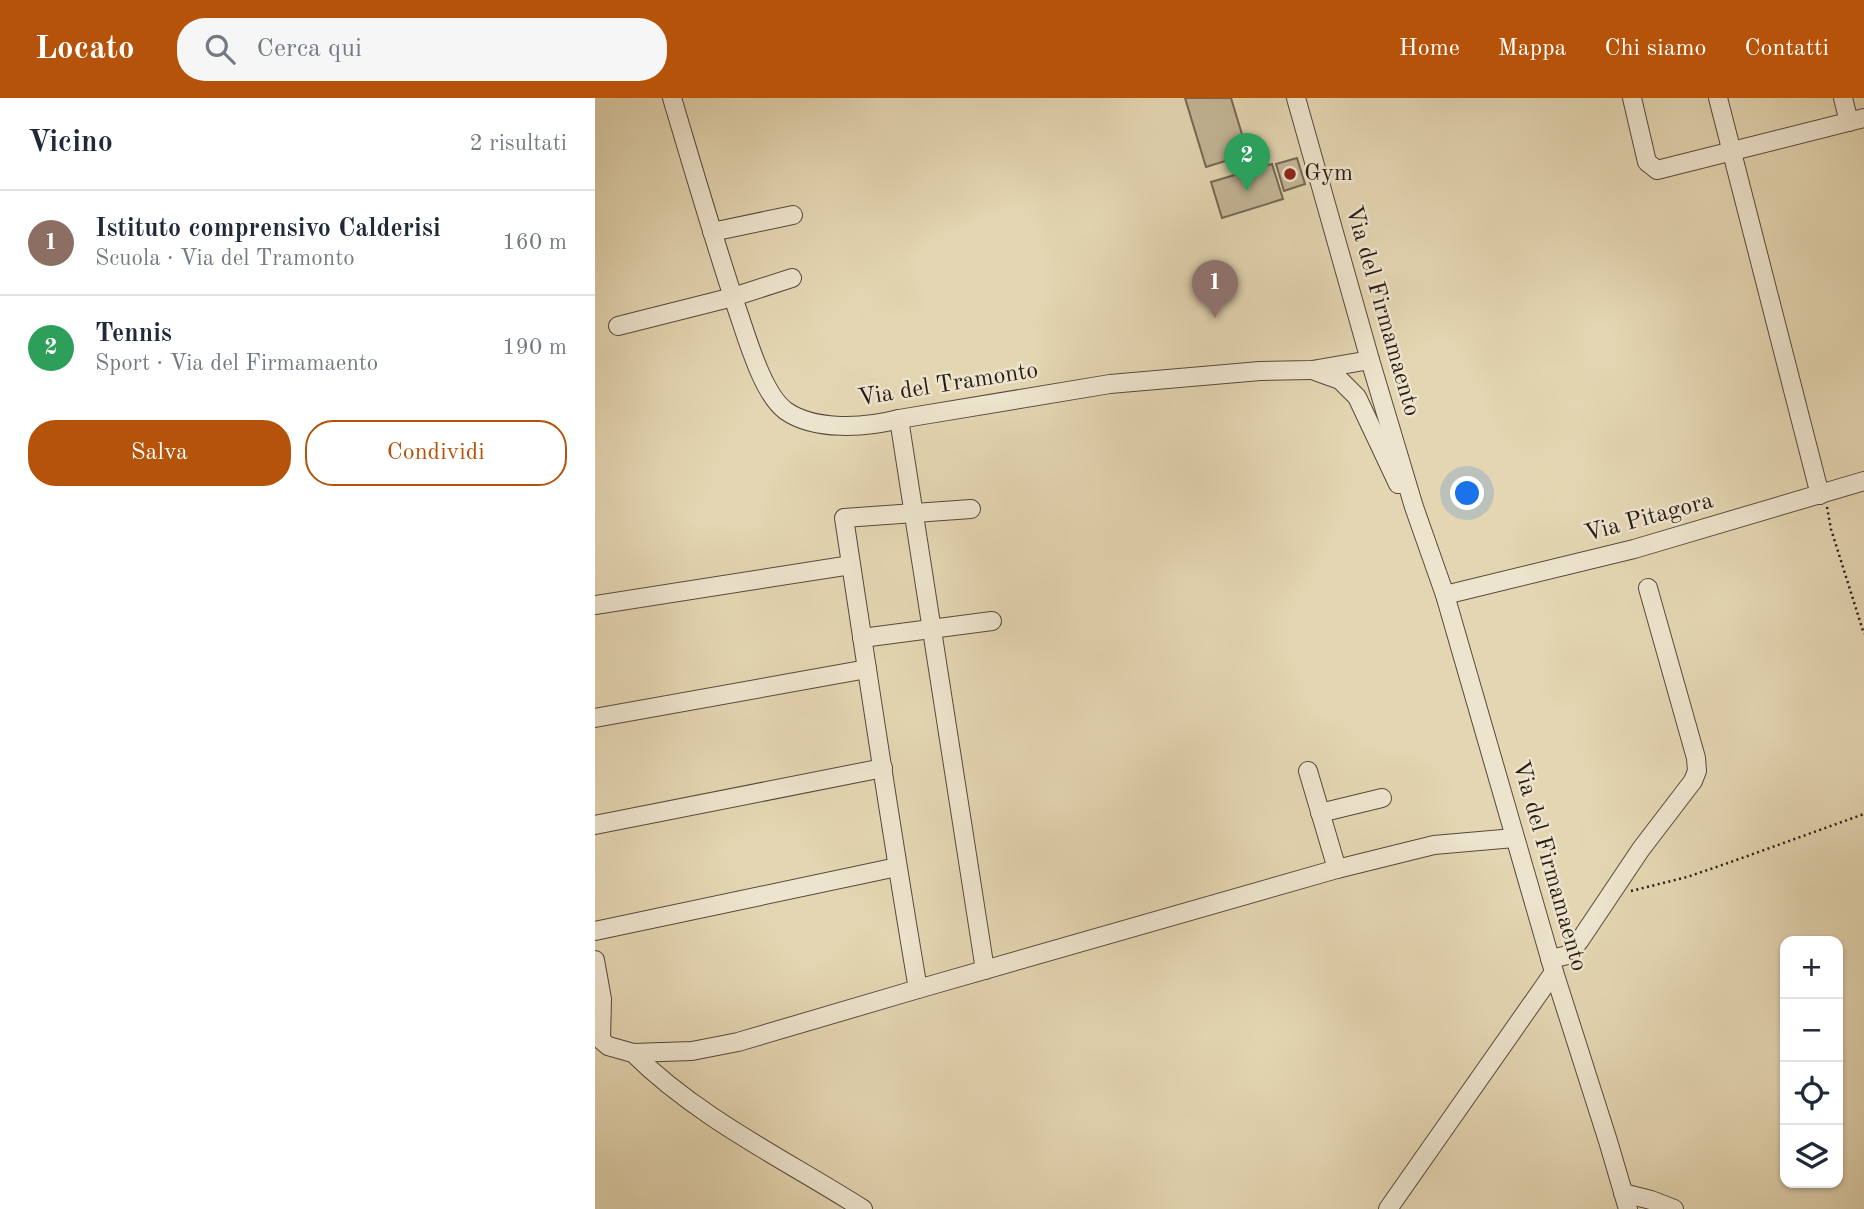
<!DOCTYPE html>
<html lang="it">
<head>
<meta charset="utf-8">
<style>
  :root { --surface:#fff; --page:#f6f6f7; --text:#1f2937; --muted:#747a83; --line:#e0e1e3; --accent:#b45309 }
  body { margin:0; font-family:"Old Standard TT",serif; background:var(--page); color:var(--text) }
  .controls { position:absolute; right:21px; bottom:21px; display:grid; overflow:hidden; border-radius:14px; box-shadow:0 2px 5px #0004 }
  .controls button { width:63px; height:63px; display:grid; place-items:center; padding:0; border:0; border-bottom:2px solid var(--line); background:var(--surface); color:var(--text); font:35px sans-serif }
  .you { position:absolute; left:873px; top:396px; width:24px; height:24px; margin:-18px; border:5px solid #fff; border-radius:50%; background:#1a73e8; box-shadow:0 0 0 10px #1a73e833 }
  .badge { display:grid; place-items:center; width:46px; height:46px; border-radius:50%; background:var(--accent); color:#fff; font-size:23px; font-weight:700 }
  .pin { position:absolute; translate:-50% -58px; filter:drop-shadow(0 2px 4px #0008) }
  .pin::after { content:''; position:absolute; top:37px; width:24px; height:21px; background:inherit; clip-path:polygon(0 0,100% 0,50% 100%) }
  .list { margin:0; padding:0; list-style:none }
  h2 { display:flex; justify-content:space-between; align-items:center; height:91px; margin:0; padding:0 28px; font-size:30px }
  h2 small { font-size:23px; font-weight:400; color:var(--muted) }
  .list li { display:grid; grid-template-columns:46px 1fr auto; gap:21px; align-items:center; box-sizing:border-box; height:105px; padding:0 28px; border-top:2px solid var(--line) }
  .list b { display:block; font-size:26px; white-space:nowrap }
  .list p { margin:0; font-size:23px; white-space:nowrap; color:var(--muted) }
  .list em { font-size:23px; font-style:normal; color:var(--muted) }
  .actions { display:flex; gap:14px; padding:21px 28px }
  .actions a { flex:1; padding:16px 0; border:2px solid var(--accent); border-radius:28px; text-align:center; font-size:24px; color:var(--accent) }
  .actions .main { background:var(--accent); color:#fff }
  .icon { flex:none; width:38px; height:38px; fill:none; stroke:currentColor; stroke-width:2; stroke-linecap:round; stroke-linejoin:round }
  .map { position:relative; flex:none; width:1269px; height:1111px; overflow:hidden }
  header { display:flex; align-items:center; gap:42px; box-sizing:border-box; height:98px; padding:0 35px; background:var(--accent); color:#fff }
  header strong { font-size:33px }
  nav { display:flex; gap:38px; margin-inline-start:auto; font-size:24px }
  .search { width:490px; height:63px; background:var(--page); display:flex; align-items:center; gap:18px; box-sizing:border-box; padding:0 24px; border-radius:28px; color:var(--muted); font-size:26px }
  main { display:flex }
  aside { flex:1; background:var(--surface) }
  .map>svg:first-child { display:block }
</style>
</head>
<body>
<header>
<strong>Locato</strong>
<div class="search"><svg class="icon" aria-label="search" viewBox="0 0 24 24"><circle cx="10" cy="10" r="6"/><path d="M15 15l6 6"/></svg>Cerca qui</div>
<nav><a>Home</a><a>Mappa</a><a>Chi siamo</a><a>Contatti</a></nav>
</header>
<main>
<aside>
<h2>Vicino<small>2 risultati</small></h2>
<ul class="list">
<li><span class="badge" style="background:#8d6e63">1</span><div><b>Istituto comprensivo Calderisi</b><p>Scuola · Via del Tramonto</p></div><em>160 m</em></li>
<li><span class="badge" style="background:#2e9e5b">2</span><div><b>Tennis</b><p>Sport · Via del Firmamaento</p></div><em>190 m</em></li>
</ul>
<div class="actions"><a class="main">Salva</a><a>Condividi</a></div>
</aside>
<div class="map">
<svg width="1269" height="1111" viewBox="0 0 1269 1111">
  <rect width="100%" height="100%" fill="#e4d6b2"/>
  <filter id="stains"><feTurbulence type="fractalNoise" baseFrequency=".00286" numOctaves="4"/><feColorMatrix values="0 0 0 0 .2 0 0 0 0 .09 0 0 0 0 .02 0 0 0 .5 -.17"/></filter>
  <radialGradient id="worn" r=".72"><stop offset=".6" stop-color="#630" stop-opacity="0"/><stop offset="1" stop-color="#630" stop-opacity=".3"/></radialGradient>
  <g fill="#c4b697" stroke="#766856" stroke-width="2">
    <polygon points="590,0 636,0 653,56 611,69"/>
    <polygon points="702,60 710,86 689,93 681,66"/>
    <polygon points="677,66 688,101 627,120 616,84"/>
  </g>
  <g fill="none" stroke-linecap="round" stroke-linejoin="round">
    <g stroke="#58493c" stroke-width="20">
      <g id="minor">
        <path d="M77,0C98,70 118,139 141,208C151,236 167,296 191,313C220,333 270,330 304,321L515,286L665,273L717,272L775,262"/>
        <polyline points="701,0 775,262 819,409 850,497 959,874 1013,1043 1033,1111"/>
        <polyline points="1037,0 1052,64 1062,72 1269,20"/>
        <polyline points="1123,0 1225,397"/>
        <polyline points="1248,0 1254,24"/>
        <polyline points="117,134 198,117"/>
        <polyline points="23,228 138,199 197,180"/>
        <polyline points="720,273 745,282 762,299 803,386"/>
        <polyline points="304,321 390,872"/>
        <polyline points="850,497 1039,451 1269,383"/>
        <polyline points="0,507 256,467"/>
        <polyline points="267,540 397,523"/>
        <polyline points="0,620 272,571"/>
        <polyline points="713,673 742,771"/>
        <polyline points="725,715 787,700"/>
        <polyline points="0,727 288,670"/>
        <polyline points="0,833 302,769"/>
        <polyline points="955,861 973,857 985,842 1046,751 1098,683 1102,673 1101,660 1053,490"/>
        <polyline points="0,862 7,901 6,942 13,948 38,955 97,953 143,944 323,891 742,771 839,747 919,740"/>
        <path d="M323,891C296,734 273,577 249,420L376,411"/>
        <path d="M38,955C103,1020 191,1062 268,1111"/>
        <polyline points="1028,1095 1056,1102 1079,1111"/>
        <polyline points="793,1111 959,874"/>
      </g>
    </g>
    <g stroke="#291a14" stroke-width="2.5" stroke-dasharray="2 3.5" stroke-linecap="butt">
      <polyline points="1232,409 1236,431 1269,536"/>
      <polyline points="1036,793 1092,779 1133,765 1269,716"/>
    </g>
    <use href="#minor" stroke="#ede4cd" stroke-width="18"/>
  </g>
  <circle fill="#8f2418" stroke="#ede4cd" stroke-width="2.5" cx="695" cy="76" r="7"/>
  <g text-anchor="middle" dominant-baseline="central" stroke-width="5" stroke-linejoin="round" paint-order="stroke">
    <g font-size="24" fill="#291a14" stroke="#ede4cd" text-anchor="start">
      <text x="709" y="76">Gym</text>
    </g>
    <g font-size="24" fill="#291a14" stroke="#ede4cd">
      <text transform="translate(787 213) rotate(74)">Via del Firmamaento</text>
      <text transform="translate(353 287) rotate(-9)">Via del Tramonto</text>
      <text transform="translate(1054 420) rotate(-15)">Via Pitagora</text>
      <text transform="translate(954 768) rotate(74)">Via del Firmamaento</text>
    </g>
  </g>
  <rect width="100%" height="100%" filter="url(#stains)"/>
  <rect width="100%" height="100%" fill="url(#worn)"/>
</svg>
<div class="controls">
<button>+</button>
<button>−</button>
<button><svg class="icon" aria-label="locate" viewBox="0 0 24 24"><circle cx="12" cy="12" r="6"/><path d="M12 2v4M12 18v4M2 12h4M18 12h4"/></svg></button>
<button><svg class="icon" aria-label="layers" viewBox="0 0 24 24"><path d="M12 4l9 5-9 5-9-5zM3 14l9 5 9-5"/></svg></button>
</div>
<div class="you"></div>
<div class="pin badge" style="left:620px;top:220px;background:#8d6e63">1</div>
<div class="pin badge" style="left:652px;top:93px;background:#2e9e5b">2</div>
</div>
</main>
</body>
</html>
